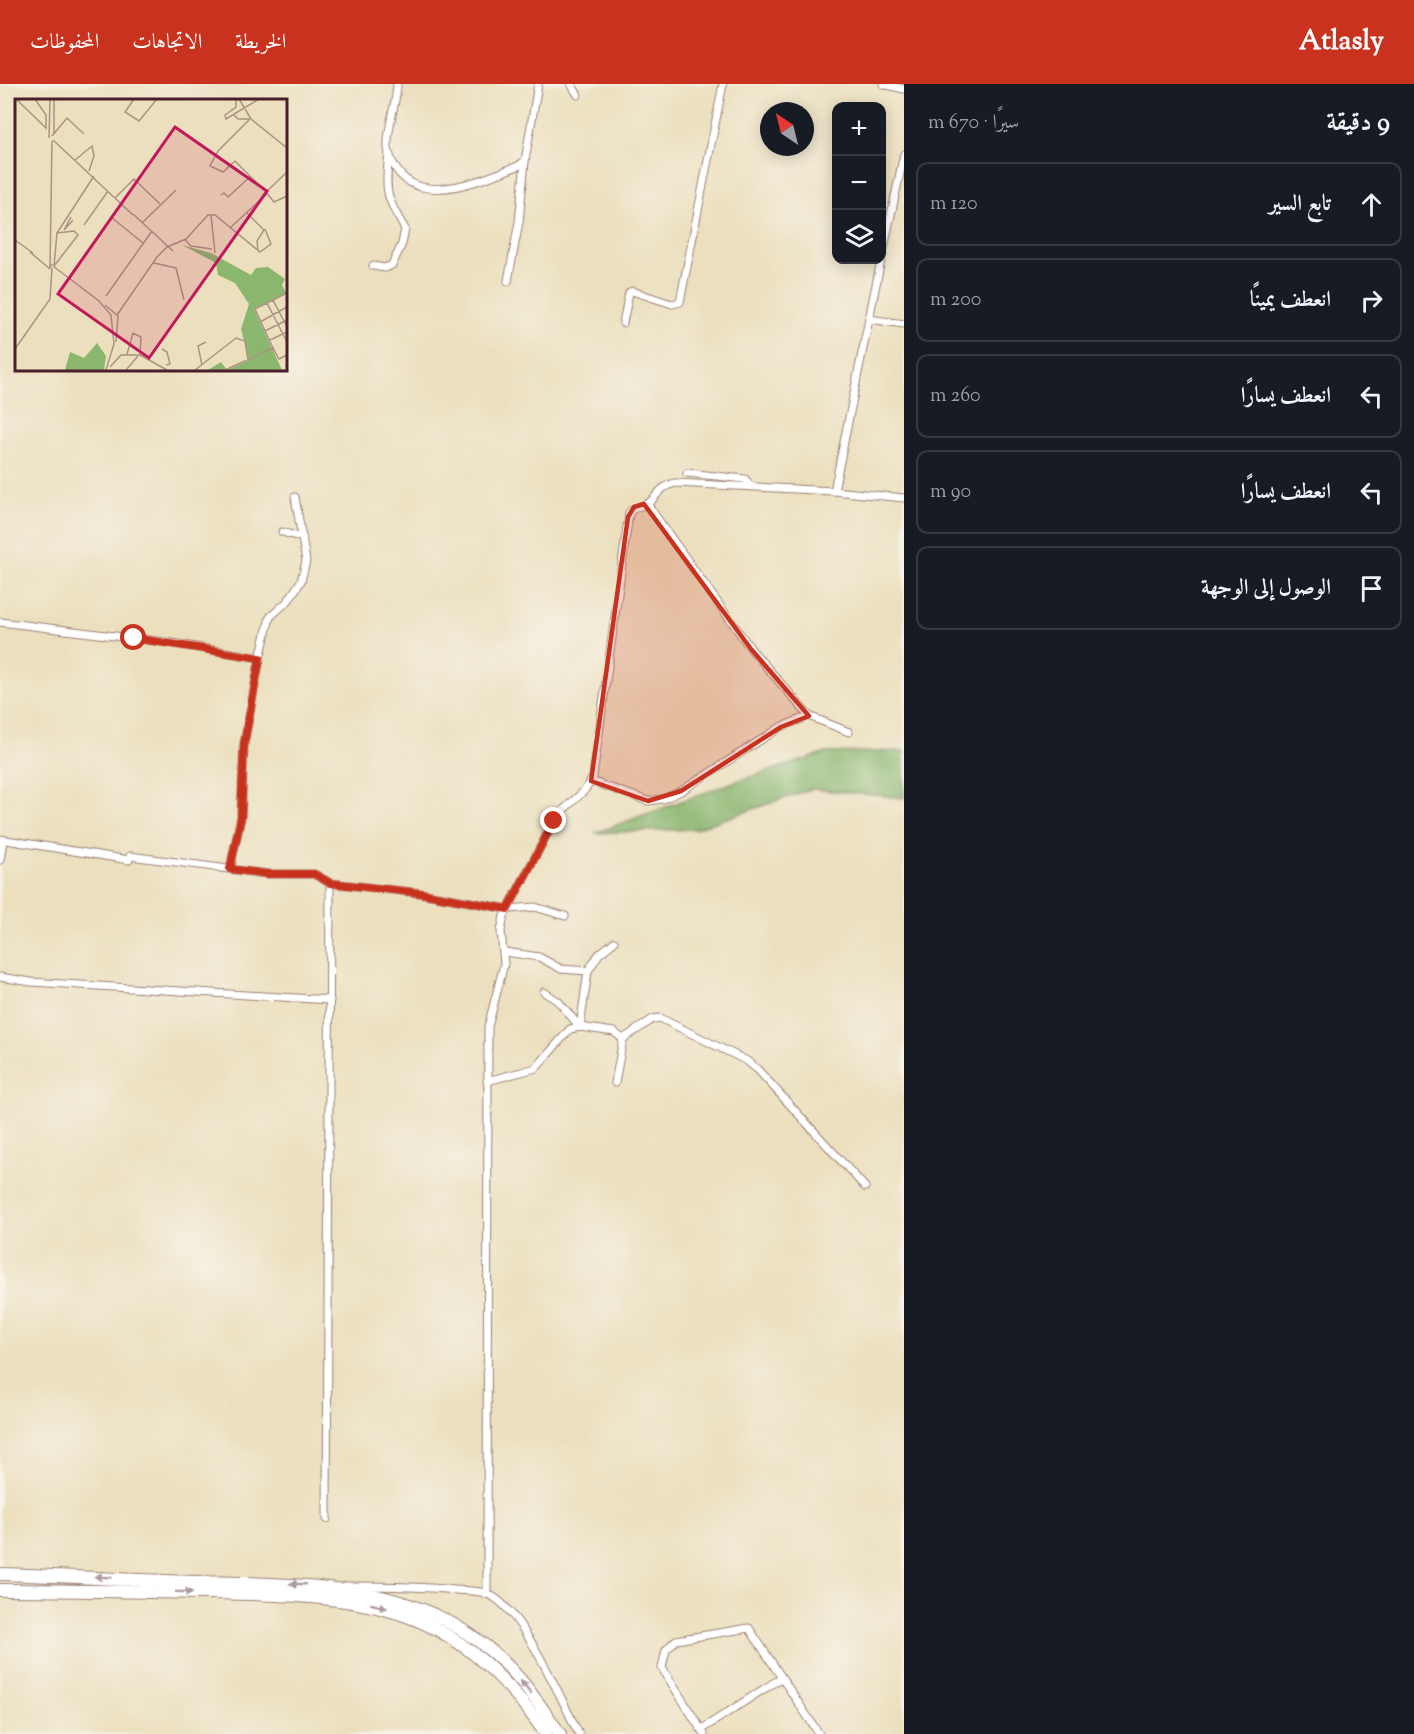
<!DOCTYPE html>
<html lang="ar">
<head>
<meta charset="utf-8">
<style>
  :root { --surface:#171b24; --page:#20242c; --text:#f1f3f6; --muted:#9ea1a6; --line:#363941; --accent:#c8321e }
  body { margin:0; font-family:"Sorts Mill Goudy",Amiri,serif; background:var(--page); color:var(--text); direction:rtl }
  .controls { position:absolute; right:18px; top:18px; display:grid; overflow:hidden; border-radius:12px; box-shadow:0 3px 15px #0003 }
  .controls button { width:54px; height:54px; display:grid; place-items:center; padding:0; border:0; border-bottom:2px solid var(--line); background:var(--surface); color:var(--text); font:30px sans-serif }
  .compass { position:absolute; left:760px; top:18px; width:54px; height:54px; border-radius:50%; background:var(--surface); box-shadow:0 3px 15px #0003; rotate:325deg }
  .stop { position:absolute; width:18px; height:18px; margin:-14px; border:4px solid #c8321e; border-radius:50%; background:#fff }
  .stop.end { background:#c8321e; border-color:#fff; box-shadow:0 2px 6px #0008 }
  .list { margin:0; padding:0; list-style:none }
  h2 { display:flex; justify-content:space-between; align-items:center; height:78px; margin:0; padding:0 24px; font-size:26px }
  h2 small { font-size:20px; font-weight:400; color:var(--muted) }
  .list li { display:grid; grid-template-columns:39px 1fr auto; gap:18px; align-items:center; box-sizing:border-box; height:84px; margin:0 12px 12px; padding:0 12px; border:2px solid var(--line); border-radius:12px }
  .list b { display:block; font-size:22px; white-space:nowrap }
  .list em { font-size:20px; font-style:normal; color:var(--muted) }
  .icon { flex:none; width:33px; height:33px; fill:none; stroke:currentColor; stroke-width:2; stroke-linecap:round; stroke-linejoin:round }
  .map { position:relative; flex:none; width:904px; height:1650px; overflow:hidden; direction:ltr }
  header { display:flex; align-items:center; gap:36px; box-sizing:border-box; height:84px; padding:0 30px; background:var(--accent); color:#fff }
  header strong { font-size:28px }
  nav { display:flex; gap:33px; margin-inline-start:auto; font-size:21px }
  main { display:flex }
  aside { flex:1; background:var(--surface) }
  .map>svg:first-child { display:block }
</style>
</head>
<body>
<header>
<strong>Atlasly</strong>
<nav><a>الخريطة</a><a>الاتجاهات</a><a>المحفوظات</a></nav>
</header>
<main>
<aside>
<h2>9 دقيقة<small>سيرًا · 670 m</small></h2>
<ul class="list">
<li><svg class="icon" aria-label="ahead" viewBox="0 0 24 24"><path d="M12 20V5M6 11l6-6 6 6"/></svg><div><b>تابع السير</b></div><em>120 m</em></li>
<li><svg class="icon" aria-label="right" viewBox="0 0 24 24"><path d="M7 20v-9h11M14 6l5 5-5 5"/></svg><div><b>انعطف يمينًا</b></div><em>200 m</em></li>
<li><svg class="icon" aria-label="left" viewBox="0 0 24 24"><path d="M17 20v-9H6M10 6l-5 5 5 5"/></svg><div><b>انعطف يسارًا</b></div><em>260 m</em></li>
<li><svg class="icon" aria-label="left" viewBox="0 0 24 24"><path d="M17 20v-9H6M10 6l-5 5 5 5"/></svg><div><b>انعطف يسارًا</b></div><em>90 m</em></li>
<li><svg class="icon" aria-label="arrive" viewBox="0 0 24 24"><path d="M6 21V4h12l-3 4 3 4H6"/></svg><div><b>الوصول إلى الوجهة</b></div></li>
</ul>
</aside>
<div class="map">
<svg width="904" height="1650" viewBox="0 0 904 1650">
  <rect width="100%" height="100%" fill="#f7f3e8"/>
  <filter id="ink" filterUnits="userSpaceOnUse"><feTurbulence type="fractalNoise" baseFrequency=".0167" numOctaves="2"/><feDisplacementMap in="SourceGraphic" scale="12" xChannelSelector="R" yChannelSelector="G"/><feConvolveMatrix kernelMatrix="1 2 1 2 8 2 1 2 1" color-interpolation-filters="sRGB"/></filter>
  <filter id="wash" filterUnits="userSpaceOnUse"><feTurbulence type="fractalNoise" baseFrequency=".008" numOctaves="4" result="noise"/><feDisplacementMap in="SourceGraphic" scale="24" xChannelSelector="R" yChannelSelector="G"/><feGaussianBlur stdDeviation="1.35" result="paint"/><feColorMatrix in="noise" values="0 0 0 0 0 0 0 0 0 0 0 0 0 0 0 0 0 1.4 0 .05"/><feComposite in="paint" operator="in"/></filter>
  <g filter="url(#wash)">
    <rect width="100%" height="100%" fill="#ebdfbd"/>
    <polygon fill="#8ab66e" stroke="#6a6a4c" stroke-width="1.5" points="904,667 904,714 811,705 695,745 595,749 734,698 826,669"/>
  </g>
  <g filter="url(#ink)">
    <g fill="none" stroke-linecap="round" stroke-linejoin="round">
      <g stroke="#9a7f74" stroke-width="9">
        <g id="street">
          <path d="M397,0C397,19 384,53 389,69C407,131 480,96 518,82L525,77L538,0"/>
          <polyline points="571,0 578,11"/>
          <polyline points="883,0 904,5"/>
          <polyline points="882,173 904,70"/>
          <path d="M373,182L385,184L392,181L402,160L405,145C385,112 385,107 389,69"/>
          <polyline points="508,197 519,138 525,77"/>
          <polyline points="869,235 904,240"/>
          <polyline points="623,239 629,209 632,207 672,220 680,218 723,0"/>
          <polyline points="687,389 745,395 751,402"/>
          <polyline points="834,407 881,176"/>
          <polyline points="647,420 751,565 809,632 849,648"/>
          <polyline points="282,448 303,454"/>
          <polyline points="0,538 172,559 260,574"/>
          <polyline points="591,697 648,717 663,715 681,707 781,643 809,632"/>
          <polyline points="0,755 129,776"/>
          <polyline points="130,772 267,790 314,790 330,799 420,809 508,825 535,823 565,832"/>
          <polyline points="0,776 3,756"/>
          <polyline points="230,785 241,733 244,660 260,574 270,533 288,517 301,497 306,477 295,413"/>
          <polyline points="505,868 539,873 561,885 588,887"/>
          <polyline points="0,893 31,898 330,916"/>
          <polyline points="544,908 558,917 580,943"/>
          <polyline points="580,943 588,887 599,870 614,858"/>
          <polyline points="487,997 536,984 570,945 580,943 614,948 623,955"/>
          <polyline points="615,999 623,955 653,935 660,934 747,977 758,986 865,1103"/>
          <polyline points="327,1435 330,799"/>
          <path d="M345,1502C382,1502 418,1502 455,1506C465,1507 478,1506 487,1510C521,1521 562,1618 579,1650"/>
          <path d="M487,1510L488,943L504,880L501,847L504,832L554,737C565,720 585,712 593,693L629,429C636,420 644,424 651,417C660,408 662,402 675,399L834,407L904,414"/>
          <polyline points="702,1645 781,1594"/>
          <polyline points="704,1650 662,1584 666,1566 676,1556 749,1544 819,1650"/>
        </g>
      </g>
      <g stroke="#9a7f74" stroke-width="14">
        <g id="highway">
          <path d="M0,1490C65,1492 130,1496 196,1498C316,1501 438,1496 523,1599C536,1615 548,1633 560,1650"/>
          <path d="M0,1506C70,1506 139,1508 209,1509C363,1512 452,1514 546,1650"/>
        </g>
      </g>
      <use href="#street" stroke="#fff" stroke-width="7"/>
      <use href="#highway" stroke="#fff" stroke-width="12"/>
    </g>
    <defs><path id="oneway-solid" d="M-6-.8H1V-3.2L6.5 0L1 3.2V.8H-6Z" transform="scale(1.5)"/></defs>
    <g fill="#ae9aa0">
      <use href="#oneway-solid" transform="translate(103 1493) rotate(-177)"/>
      <use href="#oneway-solid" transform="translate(298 1500) rotate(-178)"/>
      <use href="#oneway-solid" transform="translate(184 1508) rotate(1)"/>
      <use href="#oneway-solid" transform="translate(379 1522) rotate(15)"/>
      <use href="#oneway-solid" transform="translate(526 1603) rotate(-129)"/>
    </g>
  </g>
  <g fill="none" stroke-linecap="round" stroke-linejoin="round" filter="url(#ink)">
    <polyline stroke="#c8321e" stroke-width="8" points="134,554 260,574 244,660 241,733 230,785 267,790 314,790 330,799 420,809 508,825 554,737"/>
  </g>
  <path fill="#c8321e" fill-opacity="0.2" stroke="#c8321e" stroke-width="4.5" stroke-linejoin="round" d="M644,420L751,565L809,632L781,643L681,707L648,717L591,697L628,433L634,423Z"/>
  <g transform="translate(15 15)">
    <rect width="272" height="272" fill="#ebdfbd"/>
    <path d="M167,146L196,154L236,176L241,169L253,168L270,180L267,186L271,194L239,210L267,271H193L206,263L212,271L234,261L226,230L234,205L220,184L203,176L201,164ZM82,244L91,257L89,271H50L55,253L69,259Z" fill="#8ab66e"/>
    <path fill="none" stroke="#ab9283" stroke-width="1.5" d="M1,0L31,29V16L20,0M39,0V35M119,0L110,13L124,22L142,0M221,0V8L210,16L211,20L244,0M224,0L236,20L272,49M218,15L223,20H235M234,21L203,52L195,67L208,73L220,62L251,93M37,37L52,19L69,35M34,39L35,0M38,41L118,116M60,61L77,47L79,57L74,72M272,73L251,93L259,103L272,97M206,96L209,94L213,98L236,77M100,99L119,80L145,105M107,105L96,118L128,144M231,113L249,131L242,142L243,152M118,115L158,152M196,116L200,154M56,118L49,131L58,121M127,124L161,91M69,126L93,92M216,128L252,95M42,134L79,77M0,141L18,154M170,141L176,147L197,150M15,153L35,170M139,164L161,169L169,201M37,165L35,169L37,42M38,167L84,202L96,216L99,245L91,271M39,167L42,134L59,132L63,136L39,167M91,197L137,132M258,201L272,228M252,204L272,243M90,206L103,217L101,243M102,216L142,158L152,148L171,140L193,116H200L245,153L256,145L250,130M245,223L272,208M250,232L272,221M255,241L272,233M258,249L240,210L272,194M0,250L35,200L37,169M147,250L152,253L155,265L151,266M112,255L118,234L126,238L125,256M125,256L152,271M187,266L183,247L191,243M95,268L106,256H125M111,271L123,257M180,271L221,239L230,242L233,261M210,271L258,249L264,260L272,256"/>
    <path fill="#c2185b" fill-opacity="0.15" stroke="#c2185b" stroke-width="3" d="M160,28L252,92L134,259L43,195Z"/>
    <rect width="272" height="272" fill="none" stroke="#4a1f2b" stroke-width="3"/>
  </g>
</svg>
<div class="controls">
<button>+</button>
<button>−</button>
<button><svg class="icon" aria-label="layers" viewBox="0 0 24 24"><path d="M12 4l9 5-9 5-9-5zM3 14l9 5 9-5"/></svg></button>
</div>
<svg class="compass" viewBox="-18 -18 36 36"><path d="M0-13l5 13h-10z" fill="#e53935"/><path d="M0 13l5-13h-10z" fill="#9ea1a6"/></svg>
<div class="stop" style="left:134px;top:554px"></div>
<div class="stop end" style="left:554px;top:737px"></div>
</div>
</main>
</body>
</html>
